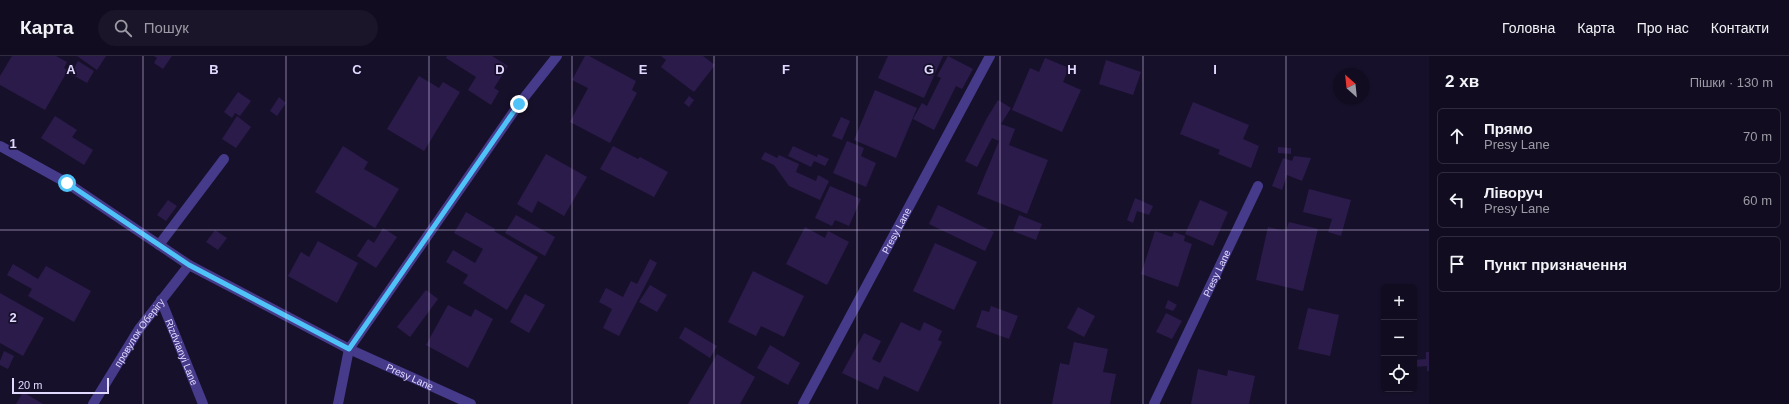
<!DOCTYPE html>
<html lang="uk">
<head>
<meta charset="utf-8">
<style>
  :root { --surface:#110c20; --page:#1a1529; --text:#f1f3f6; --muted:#9c9ba5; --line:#302c3e }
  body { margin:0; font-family:Helvetica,sans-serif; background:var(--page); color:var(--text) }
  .controls { position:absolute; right:12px; bottom:12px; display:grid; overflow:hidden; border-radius:6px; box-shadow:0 1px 3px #0004 }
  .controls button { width:36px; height:36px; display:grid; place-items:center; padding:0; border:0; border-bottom:1px solid var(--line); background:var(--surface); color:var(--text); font:20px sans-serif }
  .compass { position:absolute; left:1333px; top:12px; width:36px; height:36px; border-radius:50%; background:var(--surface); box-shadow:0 1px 3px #0004; rotate:333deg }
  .scale { position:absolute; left:12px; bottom:10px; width:97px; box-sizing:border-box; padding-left:4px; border:2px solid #e2d9ff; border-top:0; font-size:11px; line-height:14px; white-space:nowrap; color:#e2d9ff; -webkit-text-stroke:3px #17102a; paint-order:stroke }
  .stop { position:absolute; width:12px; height:12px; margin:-9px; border:3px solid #4fc3f7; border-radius:50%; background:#fff }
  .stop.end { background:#4fc3f7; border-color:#fff; box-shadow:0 1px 4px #0008 }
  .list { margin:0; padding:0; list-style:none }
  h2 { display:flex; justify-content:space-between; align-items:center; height:52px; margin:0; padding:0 16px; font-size:17px }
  h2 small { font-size:13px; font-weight:400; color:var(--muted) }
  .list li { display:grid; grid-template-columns:26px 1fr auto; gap:12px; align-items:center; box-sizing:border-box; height:56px; margin:0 8px 8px; padding:0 8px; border:1px solid var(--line); border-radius:6px }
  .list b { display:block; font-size:15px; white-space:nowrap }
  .list p { margin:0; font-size:13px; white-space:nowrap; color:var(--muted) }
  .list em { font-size:13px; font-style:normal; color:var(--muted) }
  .icon { flex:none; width:22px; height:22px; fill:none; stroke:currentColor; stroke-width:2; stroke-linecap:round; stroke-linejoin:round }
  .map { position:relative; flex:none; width:1429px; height:348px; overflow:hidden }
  header { display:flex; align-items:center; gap:24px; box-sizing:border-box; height:56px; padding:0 20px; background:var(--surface); border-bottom:1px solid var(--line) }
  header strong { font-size:19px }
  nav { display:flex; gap:22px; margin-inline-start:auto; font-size:14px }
  .search { width:280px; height:36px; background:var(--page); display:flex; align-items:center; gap:10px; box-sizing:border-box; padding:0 14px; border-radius:22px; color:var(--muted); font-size:15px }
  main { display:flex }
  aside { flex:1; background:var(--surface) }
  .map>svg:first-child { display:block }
</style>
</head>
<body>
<header>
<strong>Карта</strong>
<div class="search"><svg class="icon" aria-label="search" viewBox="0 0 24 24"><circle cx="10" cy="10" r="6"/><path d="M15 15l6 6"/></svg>Пошук</div>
<nav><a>Головна</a><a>Карта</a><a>Про нас</a><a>Контакти</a></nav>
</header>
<main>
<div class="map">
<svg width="1429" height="348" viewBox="0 0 1429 348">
  <rect width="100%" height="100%" fill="#17102a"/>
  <g fill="#2b1b4b">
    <polygon points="12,0 56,0 67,6 64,12 68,14 45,54 0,29 0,20"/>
    <polygon points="77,0 106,0 97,14"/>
    <polygon points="154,0 172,0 163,13 154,7 157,2"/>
    <polygon points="447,0 492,0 508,10 494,32 499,35 491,49 468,34 476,21 446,2"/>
    <polygon points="585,0 589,0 636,25 632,34 637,37 610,87 570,66 588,32 572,24"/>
    <polygon points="661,0 703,0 715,9 694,36 661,11 666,4"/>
    <polygon points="888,0 943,0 924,42 878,22"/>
    <polygon points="948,0 973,13 962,33 956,30 934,74 913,63 922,47 927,50 941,22 937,20"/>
    <polygon points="1045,2 1069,12 1063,26 1081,34 1062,76 1012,54 1030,12 1039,16"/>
    <polygon points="1106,4 1141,16 1133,39 1099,28"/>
    <polygon points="78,5 94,15 87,27 71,18"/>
    <polygon points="419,20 439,32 443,26 460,36 424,95 387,73"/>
    <polygon points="875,34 917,52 896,102 854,84"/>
    <polygon points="238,36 251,45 240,60 235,57 232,62 224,56"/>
    <polygon points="689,40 694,44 689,51 684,47"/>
    <polygon points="279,41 286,47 277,60 270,55"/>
    <polygon points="998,44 1011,52 1001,68 1015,73 1009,89 1048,104 1027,158 977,138 999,85 992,82 977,111 965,105 987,62"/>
    <polygon points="1193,46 1249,69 1243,83 1259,90 1251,112 1218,98 1220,94 1180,78"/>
    <polygon points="55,60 77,74 72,81 93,94 84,109 41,82"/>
    <polygon points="237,60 251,71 236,92 222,83"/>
    <polygon points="841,61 850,65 842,84 832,80"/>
    <polygon points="847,85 864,92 861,100 876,107 866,131 833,117"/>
    <polygon points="343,90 368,106 364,113 399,133 375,172 315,136"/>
    <polygon points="613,90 638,103 640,101 668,116 654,141 600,113"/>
    <polygon points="793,90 817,101 818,98 829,103 825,110 814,105 811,111 788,100"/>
    <polygon points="1278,91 1291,92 1291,98 1278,97"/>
    <polygon points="765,96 777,102 779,99 799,108 796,116 816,125 818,119 829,125 820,144 789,130 774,109 761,103"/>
    <polygon points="546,98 587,121 564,160 538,145 532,157 517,148"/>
    <polygon points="1294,100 1311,102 1302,125 1287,119 1282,134 1272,130 1283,102 1292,105"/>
    <polygon points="830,130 861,143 849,170 835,164 832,170 815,162"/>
    <polygon points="1309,133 1351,144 1341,180 1328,176 1332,163 1303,156"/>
    <polygon points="1135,142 1153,150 1149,159 1137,155 1133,167 1127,164"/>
    <polygon points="168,144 177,150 166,165 157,159"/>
    <polygon points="1200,144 1228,156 1213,190 1185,178"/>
    <polygon points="938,149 994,176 985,195 929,168"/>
    <polygon points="466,156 495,173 494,175 538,201 507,254 463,227 468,219 446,206 453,194 475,207 483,193 454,177"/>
    <polygon points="516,159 555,181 545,200 505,177"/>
    <polygon points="1019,159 1042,168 1036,184 1013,175"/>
    <polygon points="1289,166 1318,173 1303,235 1256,224 1268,171 1286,175"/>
    <polygon points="805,171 825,182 828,175 849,186 827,229 786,208"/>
    <polygon points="383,172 397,181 376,212 357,200 368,183 374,187"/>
    <polygon points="215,174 227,182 218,194 206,186"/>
    <polygon points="1155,175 1172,181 1174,176 1185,180 1184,185 1192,188 1178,231 1141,218"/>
    <polygon points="318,185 358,207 337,247 288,220 301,196 309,201"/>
    <polygon points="935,187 977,206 954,254 913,235"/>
    <polygon points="650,203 657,207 619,280 603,272 612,253 599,246 606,232 623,241 631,225 637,228"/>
    <polygon points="13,208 38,223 46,210 91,235 74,266 28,240 32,233 7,219"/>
    <polygon points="753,215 804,240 784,281 761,270 756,280 728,266"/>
    <polygon points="650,229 667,239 657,256 639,246"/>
    <polygon points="426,234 438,243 410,281 397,271"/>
    <polygon points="0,237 44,262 23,300 0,287"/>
    <polygon points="525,238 545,249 529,277 510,266"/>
    <polygon points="1168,244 1177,249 1173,255 1165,252"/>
    <polygon points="448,249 471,261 475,253 493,263 468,312 426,289"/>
    <polygon points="991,250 1018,260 1009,283 976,271 982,254 989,256"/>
    <polygon points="1078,251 1095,260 1084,281 1067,272"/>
    <polygon points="1308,252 1339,259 1330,300 1298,293"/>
    <polygon points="1166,257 1182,265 1172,283 1156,276"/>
    <polygon points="901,266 920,275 924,266 942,275 938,284 942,286 918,336 884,320 878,334 842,317 864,277 881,285 872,303 880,307"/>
    <polygon points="685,271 717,290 710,302 679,282"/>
    <polygon points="1074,286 1108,293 1103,316 1116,318 1110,348 1052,348 1060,307 1069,309"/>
    <polygon points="770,289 800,307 788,329 757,312"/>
    <polygon points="4,295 14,300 8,313 0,309 0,305"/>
    <polygon points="1426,296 1429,296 1429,315 1427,315 1427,310 1414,311 1414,304 1426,303"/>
    <polygon points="717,298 755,321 740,348 688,348"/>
    <polygon points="1198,313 1227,320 1228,314 1255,320 1249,348 1191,348"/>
    <polygon points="23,336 43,348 16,348"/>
  </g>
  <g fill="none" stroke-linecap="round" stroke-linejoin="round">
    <polyline stroke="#463a8a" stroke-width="10" points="159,189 224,103"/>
    <g stroke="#463a8a" stroke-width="10">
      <path id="s1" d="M0,90L67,127L189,209L349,293L471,348"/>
      <path id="s2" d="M161,244L203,348"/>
      <path id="s3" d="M93,348L139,273L189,209"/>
      <polyline points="338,348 349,293 519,48 557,0"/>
      <path id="s4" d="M803,348L990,0"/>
      <path id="s5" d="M1154,348L1258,130"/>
    </g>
  </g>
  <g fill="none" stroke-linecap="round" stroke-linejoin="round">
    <polyline stroke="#4fc3f7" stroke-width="5" points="67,127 189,209 349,293 519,48"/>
  </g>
  <path fill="none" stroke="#e2d9ff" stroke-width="1" stroke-opacity="0.55" d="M143,0V348M286,0V348M429,0V348M572,0V348M714,0V348M857,0V348M1000,0V348M1143,0V348M1286,0V348M0,174H1429"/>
  <g text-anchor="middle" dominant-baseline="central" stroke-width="3.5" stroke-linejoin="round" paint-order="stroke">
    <g font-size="10" fill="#e2d9ff" stroke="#17102a">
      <text stroke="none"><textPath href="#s4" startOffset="197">Presy Lane</textPath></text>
      <text stroke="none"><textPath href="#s5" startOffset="145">Presy Lane</textPath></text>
      <text stroke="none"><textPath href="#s3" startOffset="85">провулок Оберігу</textPath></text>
      <text stroke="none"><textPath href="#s2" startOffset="56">Rizdvianyi Lane</textPath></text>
      <text stroke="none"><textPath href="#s1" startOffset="471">Presy Lane</textPath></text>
    </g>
  </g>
  <g font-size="13" text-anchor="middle" font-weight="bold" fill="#e2d9ff" stroke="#17102a" stroke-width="3.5" stroke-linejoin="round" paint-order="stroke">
    <text x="71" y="18">A</text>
    <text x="214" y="18">B</text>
    <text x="357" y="18">C</text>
    <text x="500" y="18">D</text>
    <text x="643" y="18">E</text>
    <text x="786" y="18">F</text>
    <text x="929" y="18">G</text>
    <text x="1072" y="18">H</text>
    <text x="1215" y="18">I</text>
    <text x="13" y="92">1</text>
    <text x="13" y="266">2</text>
  </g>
</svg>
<div class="controls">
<button>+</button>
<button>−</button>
<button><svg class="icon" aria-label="locate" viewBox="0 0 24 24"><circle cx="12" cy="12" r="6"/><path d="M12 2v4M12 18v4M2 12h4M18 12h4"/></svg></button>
</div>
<svg class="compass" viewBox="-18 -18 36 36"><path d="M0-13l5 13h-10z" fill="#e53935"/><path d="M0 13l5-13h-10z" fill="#9c9ba5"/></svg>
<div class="scale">20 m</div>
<div class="stop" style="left:67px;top:127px"></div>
<div class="stop end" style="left:519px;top:48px"></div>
</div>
<aside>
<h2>2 хв<small>Пішки · 130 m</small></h2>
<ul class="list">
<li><svg class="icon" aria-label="ahead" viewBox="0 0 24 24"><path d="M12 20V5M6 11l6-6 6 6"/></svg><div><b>Прямо</b><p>Presy Lane</p></div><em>70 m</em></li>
<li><svg class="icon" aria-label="left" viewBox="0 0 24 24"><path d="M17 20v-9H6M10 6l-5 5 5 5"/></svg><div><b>Ліворуч</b><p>Presy Lane</p></div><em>60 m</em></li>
<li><svg class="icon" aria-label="arrive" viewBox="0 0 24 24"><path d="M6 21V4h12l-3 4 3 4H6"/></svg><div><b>Пункт призначення</b></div></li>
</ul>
</aside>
</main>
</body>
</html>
